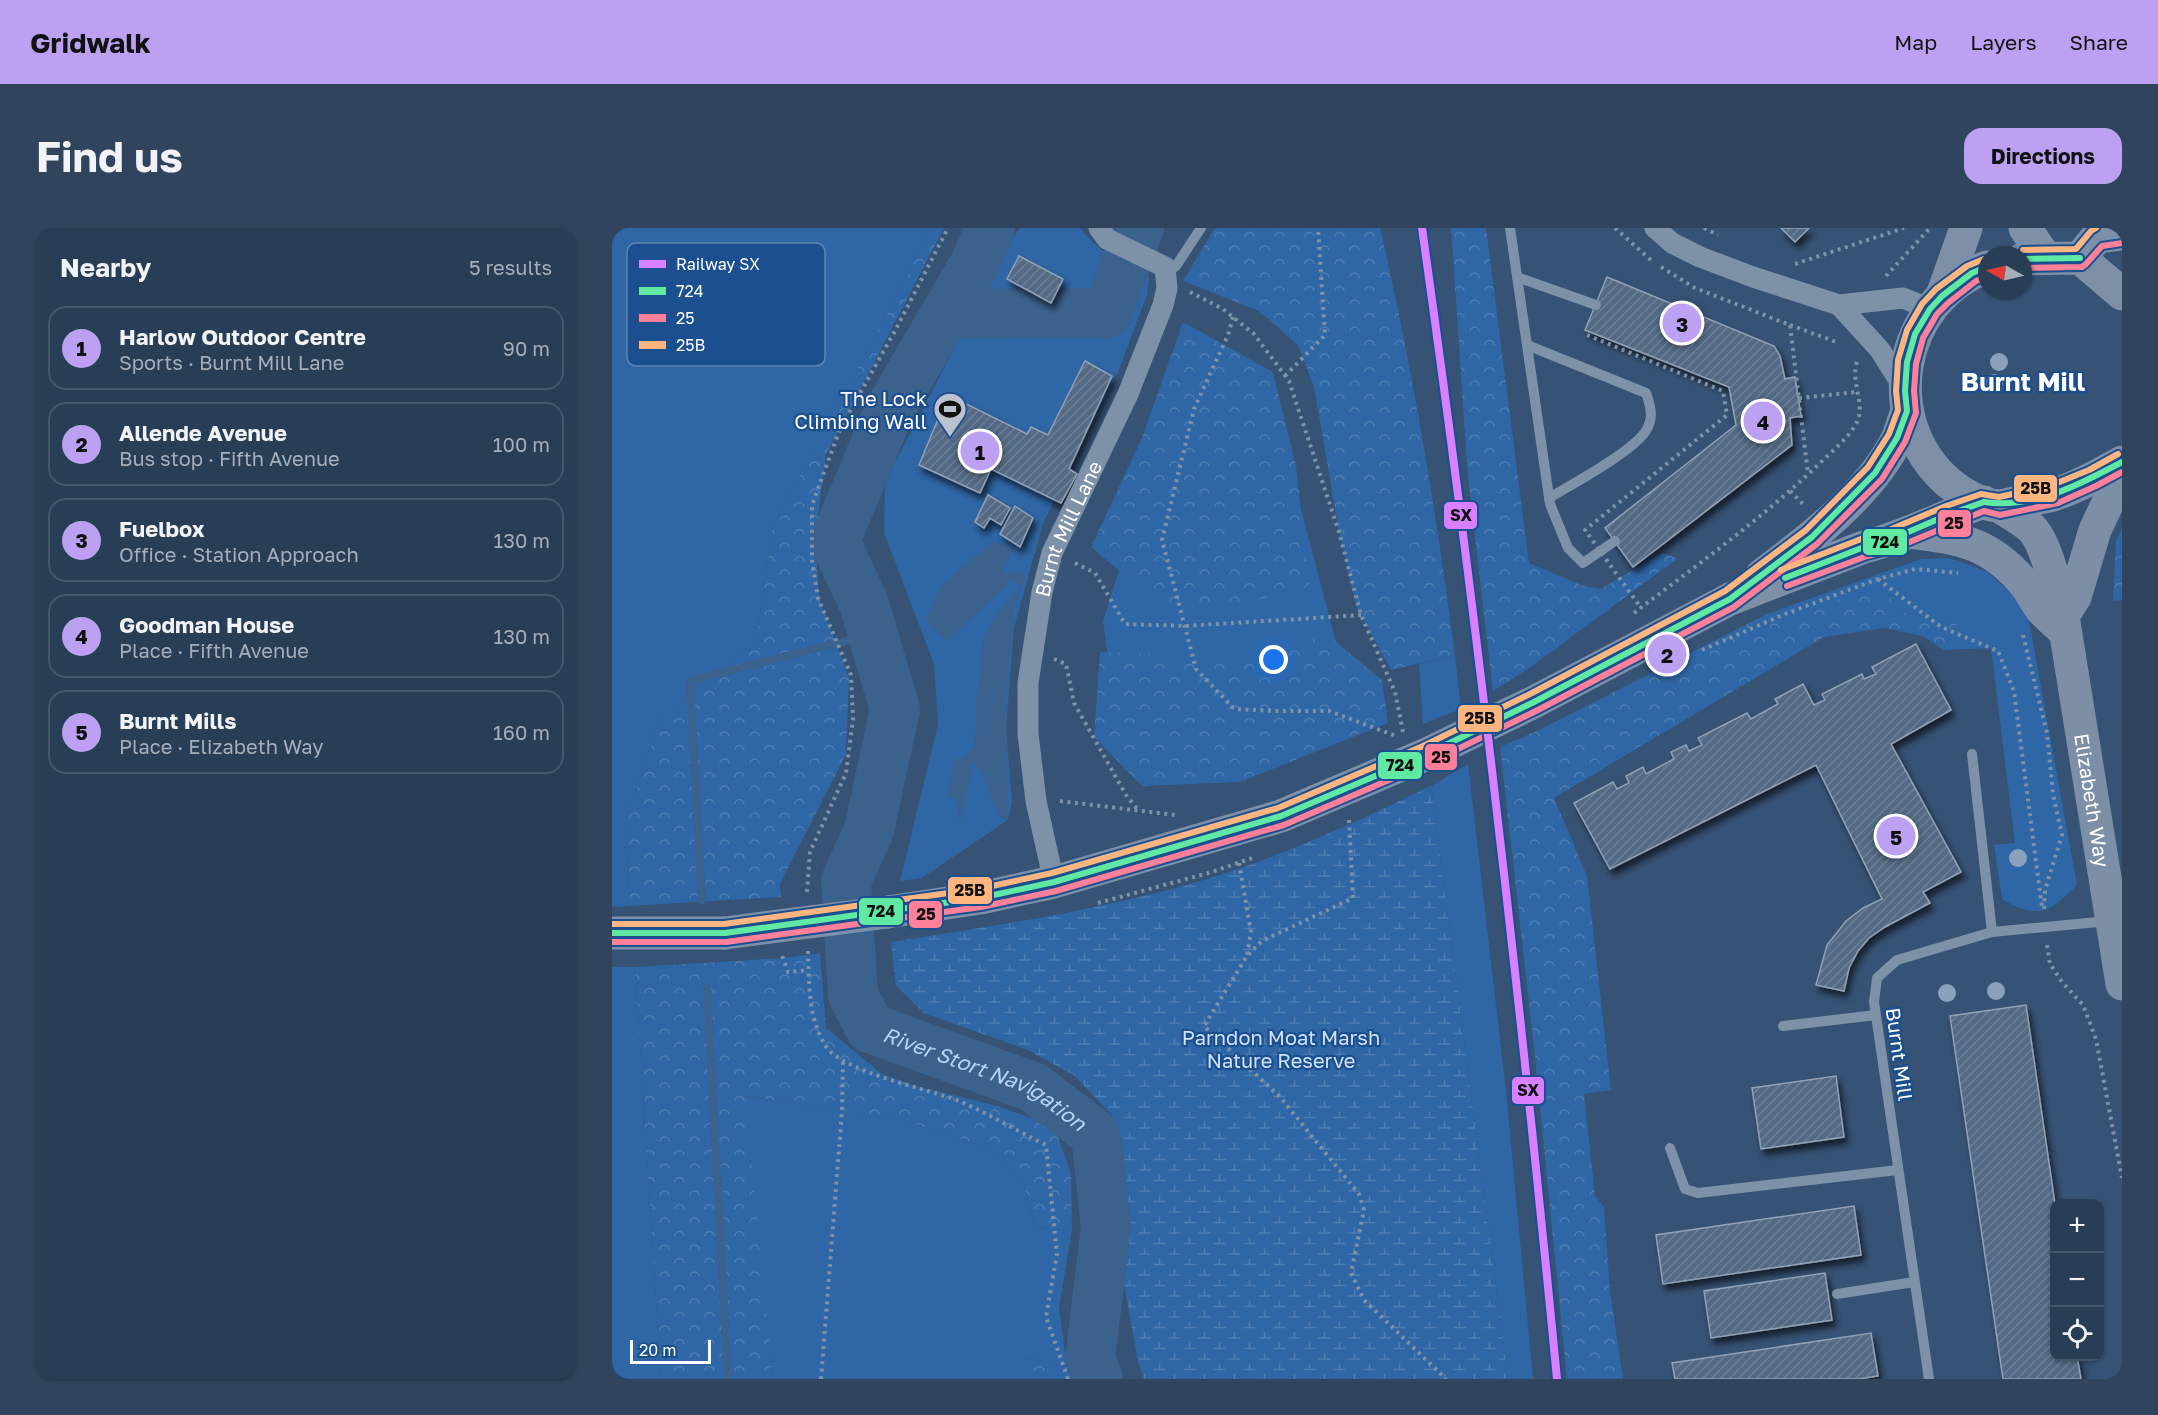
<!DOCTYPE html>
<html lang="en">
<head>
<meta charset="utf-8">
<style>
  :root { --surface:#283e57; --page:#30455d; --text:#f1f3f6; --muted:#a5aeba; --line:#44576d; --accent:#bca0f2 }
  body { margin:0; font-family:"Golos Text",sans-serif; background:var(--page); color:var(--text) }
  .controls { position:absolute; right:18px; bottom:18px; display:grid; overflow:hidden; border-radius:12px; box-shadow:0 2px 4px #0004 }
  .controls button { width:54px; height:54px; display:grid; place-items:center; padding:0; border:0; border-bottom:2px solid var(--line); background:var(--surface); color:var(--text); font:30px sans-serif }
  .compass { position:absolute; left:1366px; top:18px; width:54px; height:54px; border-radius:50%; background:var(--surface); box-shadow:0 2px 4px #0004; rotate:278deg }
  .scale { position:absolute; left:18px; bottom:15px; width:81px; box-sizing:border-box; padding-left:6px; border:3px solid #fff; border-top:0; font-size:16px; line-height:21px; white-space:nowrap; color:#fff; -webkit-text-stroke:4px #1b4f8f; paint-order:stroke }
  .you { position:absolute; left:662px; top:432px; width:21px; height:21px; margin:-15px; border:4px solid #fff; border-radius:50%; background:#1a73e8; box-shadow:0 0 0 9px #1a73e833 }
  .badge { display:grid; place-items:center; width:39px; height:39px; border-radius:50%; background:var(--accent); color:#111; font-size:20px; font-weight:700 }
  .pin { position:absolute; translate:-50% -50%; border:3px solid #fff; box-shadow:0 2px 6px #0006 }
  .list { margin:0; padding:0; list-style:none }
  h2 { display:flex; justify-content:space-between; align-items:center; height:78px; margin:0; padding:0 24px; font-size:26px }
  h2 small { font-size:20px; font-weight:400; color:var(--muted) }
  .list li { display:grid; grid-template-columns:39px 1fr auto; gap:18px; align-items:center; box-sizing:border-box; height:84px; margin:0 12px 12px; padding:0 12px; border:2px solid var(--line); border-radius:18px }
  .list b { display:block; font-size:22px; white-space:nowrap }
  .list p { margin:0; font-size:20px; white-space:nowrap; color:var(--muted) }
  .list em { font-size:20px; font-style:normal; color:var(--muted) }
  .icon { flex:none; width:33px; height:33px; fill:none; stroke:currentColor; stroke-width:2; stroke-linecap:round; stroke-linejoin:round }
  .map { position:relative; flex:none; width:1510px; height:1151px; overflow:hidden; border-radius:18px }
  header { display:flex; align-items:center; gap:36px; box-sizing:border-box; height:84px; padding:0 30px; background:var(--accent); color:#111 }
  header strong { font-size:28px }
  nav { display:flex; gap:33px; margin-inline-start:auto; font-size:21px }
  .intro { display:flex; align-items:center; justify-content:space-between; box-sizing:border-box; height:144px; padding:0 36px }
  h1 { margin:0; font-size:42px }
  .button { padding:15px 27px; border-radius:18px; background:var(--accent); color:#111; font-size:21px; font-weight:700 }
  main { display:flex; gap:36px; padding:0 36px }
  aside { flex:1; background:var(--surface); border-radius:18px; box-shadow:0 2px 4px #0004 }
  .map>svg:first-child { display:block }
</style>
</head>
<body>
<header>
<strong>Gridwalk</strong>
<nav><a>Map</a><a>Layers</a><a>Share</a></nav>
</header>
<div class="intro"><h1>Find us</h1><a class="button">Directions</a></div>
<main>
<aside>
<h2>Nearby<small>5 results</small></h2>
<ul class="list">
<li><span class="badge">1</span><div><b>Harlow Outdoor Centre</b><p>Sports · Burnt Mill Lane</p></div><em>90 m</em></li>
<li><span class="badge">2</span><div><b>Allende Avenue</b><p>Bus stop · Fifth Avenue</p></div><em>100 m</em></li>
<li><span class="badge">3</span><div><b>Fuelbox</b><p>Office · Station Approach</p></div><em>130 m</em></li>
<li><span class="badge">4</span><div><b>Goodman House</b><p>Place · Fifth Avenue</p></div><em>130 m</em></li>
<li><span class="badge">5</span><div><b>Burnt Mills</b><p>Place · Elizabeth Way</p></div><em>160 m</em></li>
</ul>
</aside>
<div class="map">
<svg width="1510" height="1151" viewBox="0 0 1510 1151">
  <defs>
    <pattern id="forest-crowns" width="20" height="18" patternUnits="userSpaceOnUse" patternTransform="scale(1.5)"><rect width="20" height="18" fill="#2f66a5"/><path d="M2 6a3 3 0 1 1 6 0M12 15a3 3 0 1 1 6 0" fill="none" stroke="#4e7db2"/></pattern>
    <pattern id="wetland-marsh" width="20" height="14" patternUnits="userSpaceOnUse" patternTransform="scale(1.5)"><rect width="20" height="14" fill="#2f66a5"/><path d="M1 5h8M5 5V1M11 12h8M15 12V8" fill="none" stroke="#4e7db2"/></pattern>
    <pattern id="building-hatch" width="6" height="6" patternUnits="userSpaceOnUse" patternTransform="scale(1.5)"><rect width="6" height="6" fill="#526984"/><path d="M-1 1l2-2M0 6l6-6M5 7l2-2" fill="none" stroke="#6c8096"/></pattern>
    <filter id="shadow"><feDropShadow dx="3.5" dy="6" stdDeviation="3" flood-color="#0009"/></filter>
  </defs>
  <rect width="100%" height="100%" fill="#365274"/>
  <g fill="#2f66a5">
    <polygon points="0,0 319,0 278,81 161,296 144,415 48,490 13,595 18,678 0,679"/>
    <path d="M408,0H468C478,13 493,26 509,33C523,39 526,38 537,49L535,67L506,144L431,295L402,400L394,501L400,572L396,592L310,650L288,653L326,497L322,436L272,305L273,254L397,14Z"/>
    <polygon points="576,122 659,167 735,456 509,523 491,393"/>
    <path d="M1337,330L1374,343L1399,365L1417,392L1465,657C1437,685 1426,692 1390,671L1382,617L1403,615L1379,420L1331,422L1344,396L1283,383L1190,381L1155,386L1309,331Z"/>
    <polygon points="843,427 849,481 811,496 807,436"/>
    <polygon points="856,536 894,863 921,1151 896,1151 819,558"/>
    <polygon points="0,739 23,739 49,1151 0,1151"/>
    <polygon points="132,868 284,890 380,921 412,956 423,1000 460,1002 447,1080 455,1139 411,1129 415,1151 161,1151"/>
  </g>
  <g fill="url(#forest-crowns)">
    <polygon points="319,0 332,0 214,227 203,310 207,370 237,450 234,526 168,656 169,669 18,678 13,595 48,490 144,415 161,296 278,81"/>
    <path d="M603,0H768C801,141 824,284 843,427L779,442L744,378L727,303L702,159L686,117L647,83L571,53Z"/>
    <polygon points="839,0 874,0 917,335 972,358 989,361 1050,325 1066,330 916,441 881,463 856,249"/>
    <polygon points="571,94 661,144 684,238 698,362 622,376 549,378 479,319 530,210"/>
    <polygon points="1510,301 1510,372 1501,373 1504,313"/>
    <polygon points="1277,357 1283,383 1344,396 1331,422 1311,408 1272,400 1212,409 942,570 975,648 999,862 972,866 983,968 992,979 998,1064 1011,1151 955,1151 922,819 888,519 927,502 1155,386 1190,381"/>
    <polygon points="716,407 770,452 776,495 628,554 530,558 482,509 488,424 543,426 614,436"/>
    <polygon points="208,725 214,800 270,846 307,859 386,878 442,899 459,945 460,1002 423,1000 412,956 380,921 284,890 133,868 161,1151 49,1151 23,739 171,730"/>
    <polygon points="410,1129 455,1139 460,1151 415,1151"/>
  </g>
  <path fill="url(#wetland-marsh)" d="M819,558L896,1151H532L526,1134L511,1050L514,982L500,887L463,848L416,822L312,785L284,758L279,714C368,700 457,687 544,665C640,642 730,601 819,558Z"/>
  <polygon fill="#3b618d" points="382,313 401,320 390,345 409,344 413,349 403,374 394,467 396,592 387,589 370,544 361,534 348,596 344,570 335,568 342,531 350,531 363,518 364,477 371,412 382,390 408,358 401,351 335,413 314,391 330,357"/>
  <g fill="none" stroke-linecap="round" stroke-linejoin="round">
    <g stroke="#3b618d" stroke-width="8">
      <polyline points="90,672 78,453 261,406"/>
      <polyline points="95,760 116,1151"/>
    </g>
    <g stroke="#3b618d" stroke-width="50">
      <path id="s1" d="M378,0L364,34L278,181L223,313L252,376L283,481L257,602L234,653L241,767L258,800L421,859L484,907L494,999L478,1131L486,1151"/>
      <polyline points="334,86 495,85 527,0"/>
    </g>
  </g>
  <g fill="url(#building-hatch)" stroke="#92a2b6" stroke-width="1.5" filter="url(#shadow)">
    <polygon points="1169,0 1197,0 1183,14"/>
    <polygon points="407,28 451,51 439,75 395,51"/>
    <polygon points="995,49 1162,118 1168,128 1173,151 1183,149 1189,188 1178,190 1180,217 1021,339 993,300 1124,197 1117,159 973,102"/>
    <polygon points="473,133 500,148 457,241 465,246 449,275 379,241 368,265 307,237 336,167 415,206 419,199 436,207"/>
    <polygon points="376,267 398,280 389,297 378,290 372,300 363,294"/>
    <polygon points="403,278 421,290 408,319 388,306"/>
    <polygon points="1304,416 1339,482 1279,516 1349,644 1311,664 1318,675 1273,699 1257,710 1246,723 1237,740 1232,763 1204,757 1215,717 1234,693 1251,680 1270,671 1204,537 998,641 962,575 1001,554 1005,561 1017,555 1014,548 1031,539 1034,546 1062,531 1059,524 1074,517 1077,523 1090,517 1086,510 1135,485 1139,491 1166,476 1163,471 1191,456 1202,477 1213,472 1210,466 1250,446 1252,451 1264,446 1260,439"/>
    <polygon points="1414,777 1443,976 1442,1128 1465,1128 1469,1151 1391,1151 1338,788"/>
    <polygon points="1224,848 1232,909 1149,921 1140,860"/>
    <polygon points="1242,978 1249,1027 1051,1056 1044,1007"/>
    <polygon points="1213,1045 1220,1092 1099,1110 1092,1063"/>
    <polygon points="1259,1105 1266,1148 1247,1151 1063,1151 1060,1135"/>
  </g>
  <g fill="none" stroke-linecap="round" stroke-linejoin="round">
    <g stroke="#7d92a8" stroke-width="4" stroke-dasharray="3 4.5" stroke-linecap="butt">
      <polyline points="1003,0 1040,33"/>
      <polyline points="1092,0 1106,7"/>
      <polyline points="1183,36 1292,0"/>
      <polyline points="1049,39 1083,60 1178,97 1196,246"/>
      <polyline points="1274,48 1318,0"/>
      <polyline points="578,64 611,81 642,106 677,153 727,304 749,387 783,464 791,504"/>
      <polyline points="621,89 616,107 582,181 550,312 584,441 622,481 666,483 717,483 784,508"/>
      <polyline points="1178,97 1227,115"/>
      <polyline points="673,148 713,107 706,0"/>
      <polyline points="1187,170 1245,164"/>
      <polyline points="1178,263 1193,278"/>
      <polyline points="463,335 483,345 513,396 573,398 749,387"/>
      <polyline points="1266,351 1329,399 1386,423 1402,463 1430,680"/>
      <path d="M1022,385C1085,337 1151,290 1208,235C1220,223 1237,210 1245,194C1254,176 1237,152 1246,131"/>
      <polyline points="1411,407 1435,505 1441,566 1450,607 1433,662 1432,681"/>
      <polyline points="1090,422 1173,386 1266,351 1303,341 1346,345"/>
      <polyline points="442,431 454,436 462,475 514,567 526,582"/>
      <polyline points="448,573 563,587"/>
      <polyline points="737,592 741,670 650,713 635,728 592,798 668,869 747,966 752,982 739,1045 752,1072 834,1151"/>
      <polyline points="627,635 639,704 635,727"/>
      <polyline points="195,664 198,624 234,545 241,491 239,447 206,370 200,332 200,277 228,201 284,101 336,0"/>
      <polyline points="486,675 600,644 643,629"/>
      <polyline points="1435,717 1438,736 1450,754 1471,777 1484,811 1510,950"/>
      <path d="M196,723C197,755 196,789 213,817C229,844 317,861 347,873C377,886 405,903 434,917L445,1026L434,1089L456,1151"/>
      <polyline points="170,728 176,744 196,742"/>
      <polyline points="209,1151 230,883 231,833"/>
    </g>
    <g stroke="#7d92a8" stroke-width="10">
      <polyline points="898,0 938,276 956,320 971,335 1003,313"/>
      <polyline points="555,44 564,38 589,0"/>
      <polyline points="905,49 984,77"/>
      <path d="M915,117L1034,165C1038,176 1042,189 1035,201C1024,222 960,256 937,270"/>
      <polyline points="1360,526 1380,704"/>
      <polyline points="1171,798 1264,787"/>
      <polyline points="1058,920 1073,961 1086,965 1286,942"/>
      <polyline points="1225,1066 1302,1054"/>
      <polyline points="1317,1151 1262,774 1265,750 1285,732 1380,704 1497,693"/>
    </g>
    <g stroke="#7d92a8" stroke-width="21">
      <polyline points="1043,0 1060,15 1088,29 1141,49 1227,77 1291,70 1318,81"/>
      <polyline points="1227,77 1268,122 1293,162"/>
      <path id="s2" d="M442,654L424,573L416,506V455L430,364L440,325L516,166L551,77L555,60L553,39L495,11L487,0"/>
    </g>
    <g stroke="#7d8ea7" stroke-width="33">
      <polyline points="1468,30 1485,9 1510,6"/>
      <path id="s3" d="M1387,278C1397,285 1409,291 1418,299C1435,313 1445,366 1451,388L1510,756"/>
      <path d="M1297,304C1349,310 1380,315 1415,359C1420,366 1424,375 1430,382C1436,389 1444,395 1450,401"/>
      <polyline points="1451,388 1463,369 1483,302 1510,245"/>
    </g>
    <g stroke="#7e90a7" stroke-width="33">
      <polyline points="1413,0 1433,29"/>
      <polyline points="1411,31 1468,30 1510,66"/>
      <path d="M1375,39C1285,73 1265,193 1337,255C1350,266 1370,277 1386,278C1393,278 1402,275 1409,273C1420,271 1433,270 1444,266C1467,258 1489,246 1510,234"/>
      <polyline points="1330,68 1354,0"/>
      <path d="M1150,347C1198,311 1260,264 1286,209C1289,201 1292,191 1295,183"/>
      <path d="M276,684L368,670L442,654L669,588L815,526L922,474L1118,371L1252,319C1293,309 1331,288 1372,274"/>
      <polyline points="0,705 113,705"/>
    </g>
    <polyline stroke="#7d92a8" stroke-width="4" stroke-dasharray="3 4.5" stroke-linecap="butt" points="975,107 1111,163 1115,187 973,302 1029,380"/>
    <polyline stroke="#7e90a7" stroke-width="33" points="113,705 276,684"/>
    <g stroke="#1b4f8f" stroke-width="10">
      <g id="bus-1">
        <polyline points="1411,31 1468,30"/>
        <path d="M1372,274C1422,281 1467,257 1510,234"/>
        <polyline points="1173,350 1252,319 1273,314 1338,286 1372,274"/>
        <polyline points="0,705 113,705 368,670 442,654 669,588 815,526 922,474 1118,371 1200,309 1263,245 1285,210 1295,183 1293,163 1295,134 1303,106 1318,81 1330,68 1360,45 1375,39"/>
      </g>
    </g>
    <g stroke="#1b4f8f" stroke-width="10">
      <g id="bus-2">
        <polyline points="1411,40 1470,39 1474,36 1490,18 1510,15"/>
        <polyline points="1175,358 1255,328 1276,323 1372,283 1388,287 1446,275 1484,258 1510,244"/>
        <polyline points="0,714 114,714 369,679 444,663 672,597 819,534 926,482 1122,379 1205,316 1270,251 1293,214 1304,185 1302,163 1304,136 1311,110 1325,86 1336,75 1364,53 1375,49"/>
      </g>
    </g>
    <g stroke="#1b4f8f" stroke-width="10">
      <g id="bus-3">
        <polyline points="1411,22 1464,21 1479,3 1484,0"/>
        <polyline points="1169,342 1249,311 1270,305 1334,278 1369,266 1387,269 1440,257 1477,242 1506,226"/>
        <polyline points="0,696 112,696 366,661 440,645 666,580 811,518 918,466 1113,363 1194,302 1256,239 1277,206 1286,182 1284,163 1286,132 1295,102 1310,76 1324,61 1355,38 1372,31"/>
      </g>
    </g>
    <use href="#bus-1" stroke="#60e9a3" stroke-width="6"/>
    <use href="#bus-2" stroke="#ff8098" stroke-width="6"/>
    <use href="#bus-3" stroke="#ffb580" stroke-width="6"/>
    <g stroke="#1b4f8f" stroke-width="12">
      <path id="rail-1" d="M810,0C864,383 908,766 945,1151"/>
    </g>
    <use href="#rail-1" stroke="#d880ff" stroke-width="8"/>
  </g>
  <g fill="#8aa2be">
    <circle cx="1387" cy="134" r="9"/>
    <circle cx="1382" cy="155" r="9"/>
    <circle cx="1406" cy="630" r="9"/>
    <circle cx="1384" cy="763" r="9"/>
    <circle cx="1335" cy="765" r="9"/>
  </g>
  <defs>
    <g id="stadium-pin" transform="scale(1.725)"><path d="M0 17L-7.5 6A9.5 9.5 0 1 1 7.5 6Z" fill="#b9c2ce" stroke="#1b4f8f"/><path d="M0-5a6.5 5 0 1 0 0 10a6.5 5 0 1 0 0-10ZM-3.5-1.8h7v3.6h-7Z" fill="#111"/></g>
  </defs>
  <g fill-rule="evenodd">
    <use href="#stadium-pin" x="338" y="181"/>
  </g>
  <g text-anchor="middle" dominant-baseline="central" stroke-width="4.5" stroke-linejoin="round" paint-order="stroke">
    <g font-size="20" fill="#fff" stroke="#1b4f8f" text-anchor="end">
      <text x="315" y="170">The Lock<tspan x="315" dy="23">Climbing Wall</tspan></text>
    </g>
    <g font-size="20" fill="#fff" stroke="#1b4f8f">
      <text stroke="none"><textPath href="#s2" startOffset="362">Burnt Mill Lane</textPath></text>
      <text stroke="none"><textPath href="#s3" startOffset="320">Elizabeth Way</textPath></text>
      <text transform="translate(1288 826) rotate(82)">Burnt Mill</text>
    </g>
    <g font-size="20" fill="#cfe3fa" stroke="#1b4f8f">
      <text x="669" y="809">Parndon Moat Marsh<tspan x="669" dy="23">Nature Reserve</tspan></text>
    </g>
    <g font-size="21" font-style="italic" fill="#b5d3f5" stroke="#1b4f8f">
      <text stroke="none"><textPath href="#s1" startOffset="986">River Stort Navigation</textPath></text>
    </g>
    <g font-size="26" font-weight="bold" fill="#fff" stroke="#1b4f8f">
      <text x="1411" y="153">Burnt Mill</text>
    </g>
  </g>
  <rect x="15" y="15" width="198" height="123" rx="9" fill="#1b4f8f" stroke="#5f84b1" stroke-width="1.5"/>
  <rect x="27" y="32" width="27" height="8" fill="#d880ff"/>
  <rect x="27" y="59" width="27" height="8" fill="#60e9a3"/>
  <rect x="27" y="86" width="27" height="8" fill="#ff8098"/>
  <rect x="27" y="113" width="27" height="8" fill="#ffb580"/>
  <g font-size="16" fill="#fff">
    <text x="64" y="42">Railway SX</text>
    <text x="64" y="69">724</text>
    <text x="64" y="96">25</text>
    <text x="64" y="123">25B</text>
  </g>
  <g stroke="#1b4f8f" stroke-width="2">
    <rect x="1401" y="246" width="45" height="29" rx="6" fill="#ffb580"/>
    <rect x="831" y="273" width="35" height="29" rx="6" fill="#d880ff"/>
    <rect x="1325" y="281" width="35" height="29" rx="6" fill="#ff8098"/>
    <rect x="1250" y="300" width="46" height="28" rx="6" fill="#60e9a3"/>
    <rect x="845" y="476" width="46" height="29" rx="6" fill="#ffb580"/>
    <rect x="812" y="515" width="34" height="28" rx="6" fill="#ff8098"/>
    <rect x="765" y="523" width="46" height="29" rx="6" fill="#60e9a3"/>
    <rect x="335" y="648" width="46" height="29" rx="6" fill="#ffb580"/>
    <rect x="246" y="669" width="46" height="29" rx="6" fill="#60e9a3"/>
    <rect x="296" y="672" width="35" height="29" rx="6" fill="#ff8098"/>
    <rect x="899" y="848" width="34" height="29" rx="6" fill="#d880ff"/>
  </g>
  <g font-size="16" text-anchor="middle" font-weight="bold" fill="#111">
    <text x="1424" y="266">25B</text>
    <text x="849" y="293">SX</text>
    <text x="1342" y="301">25</text>
    <text x="1273" y="320">724</text>
    <text x="868" y="496">25B</text>
    <text x="829" y="535">25</text>
    <text x="788" y="543">724</text>
    <text x="358" y="668">25B</text>
    <text x="269" y="689">724</text>
    <text x="314" y="692">25</text>
    <text x="916" y="868">SX</text>
  </g>
</svg>
<div class="controls">
<button>+</button>
<button>−</button>
<button><svg class="icon" aria-label="locate" viewBox="0 0 24 24"><circle cx="12" cy="12" r="6"/><path d="M12 2v4M12 18v4M2 12h4M18 12h4"/></svg></button>
</div>
<svg class="compass" viewBox="-18 -18 36 36"><path d="M0-13l5 13h-10z" fill="#e53935"/><path d="M0 13l5-13h-10z" fill="#a5aeba"/></svg>
<div class="scale">20 m</div>
<div class="you"></div>
<div class="pin badge" style="left:368px;top:223px">1</div>
<div class="pin badge" style="left:1055px;top:426px">2</div>
<div class="pin badge" style="left:1070px;top:95px">3</div>
<div class="pin badge" style="left:1151px;top:193px">4</div>
<div class="pin badge" style="left:1284px;top:608px">5</div>
</div>
</main>
</body>
</html>
